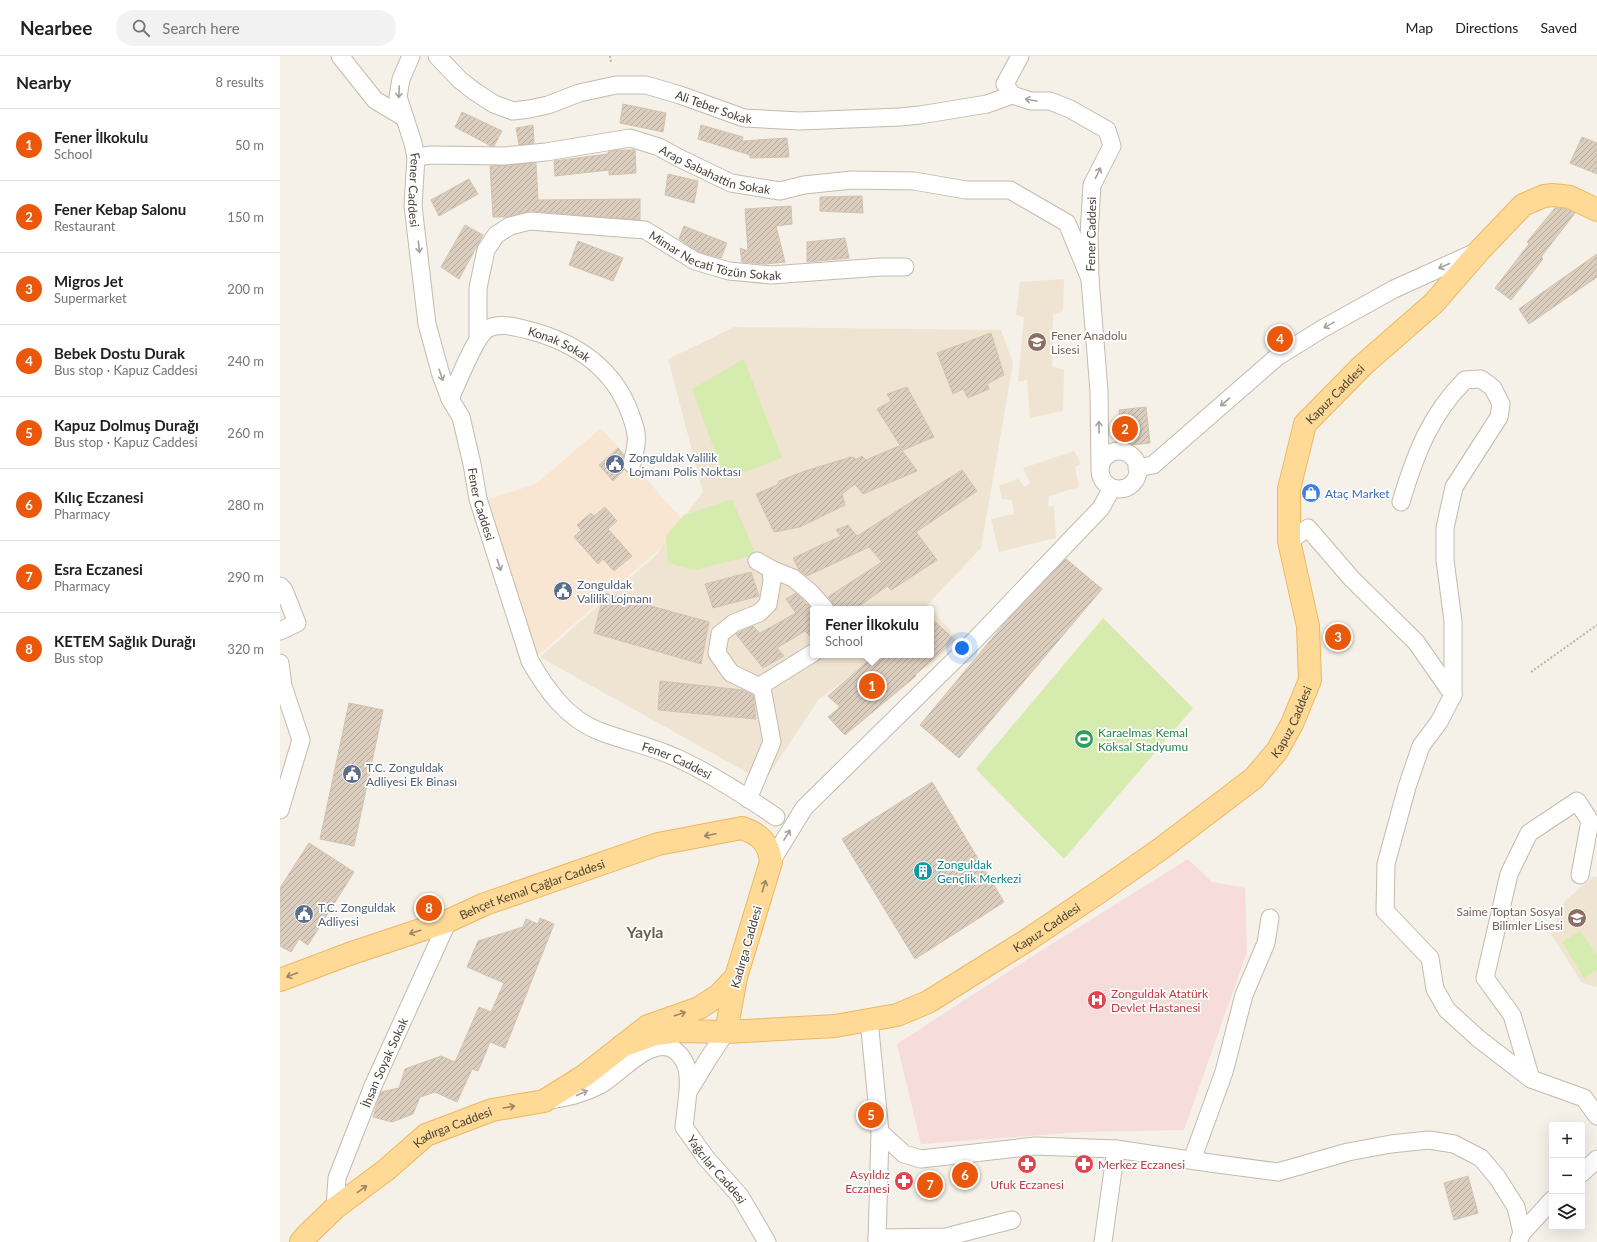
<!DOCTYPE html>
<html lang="en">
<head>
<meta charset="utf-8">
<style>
  :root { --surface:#fff; --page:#f2f2f2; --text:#202124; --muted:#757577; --line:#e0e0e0; --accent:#ea580c }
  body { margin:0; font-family:Lato,sans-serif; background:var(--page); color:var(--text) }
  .controls { position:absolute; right:12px; bottom:12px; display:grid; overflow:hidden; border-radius:4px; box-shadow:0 4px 16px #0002 }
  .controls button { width:36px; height:36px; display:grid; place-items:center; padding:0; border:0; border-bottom:1px solid var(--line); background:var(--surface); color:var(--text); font:20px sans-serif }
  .you { position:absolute; left:682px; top:592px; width:14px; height:14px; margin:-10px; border:3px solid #fff; border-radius:50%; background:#1a73e8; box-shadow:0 0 0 6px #1a73e833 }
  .badge { display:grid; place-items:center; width:26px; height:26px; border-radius:50%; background:var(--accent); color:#fff; font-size:13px; font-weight:700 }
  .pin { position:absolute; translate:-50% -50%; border:2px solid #fff; box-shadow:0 1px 4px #0006 }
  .popup { position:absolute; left:530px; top:550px; width:124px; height:52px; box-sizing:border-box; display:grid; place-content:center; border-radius:4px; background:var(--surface); filter:drop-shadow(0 1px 3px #0005); font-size:13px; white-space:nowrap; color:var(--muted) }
  .popup b { font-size:15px; color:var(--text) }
  .popup::after { content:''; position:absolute; left:50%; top:100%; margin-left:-8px; border:8px solid transparent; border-top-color:var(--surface) }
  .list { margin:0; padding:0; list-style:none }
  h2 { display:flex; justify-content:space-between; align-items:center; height:52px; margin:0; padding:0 16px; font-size:17px }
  h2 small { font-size:13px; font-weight:400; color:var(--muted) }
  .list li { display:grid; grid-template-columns:26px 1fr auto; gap:12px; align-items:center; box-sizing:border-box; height:72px; padding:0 16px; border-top:1px solid var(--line) }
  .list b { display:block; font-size:15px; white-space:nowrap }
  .list p { margin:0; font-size:13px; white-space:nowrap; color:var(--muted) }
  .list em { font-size:13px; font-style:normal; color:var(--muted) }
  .icon { flex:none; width:22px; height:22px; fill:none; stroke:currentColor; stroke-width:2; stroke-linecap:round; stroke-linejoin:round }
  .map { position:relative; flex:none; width:1317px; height:1186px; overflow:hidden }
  header { display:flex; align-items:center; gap:24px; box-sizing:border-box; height:56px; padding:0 20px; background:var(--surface); border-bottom:1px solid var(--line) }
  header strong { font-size:19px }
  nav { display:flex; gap:22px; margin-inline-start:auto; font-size:14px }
  .search { width:280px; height:36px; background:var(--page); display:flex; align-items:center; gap:10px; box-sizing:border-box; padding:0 14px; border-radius:22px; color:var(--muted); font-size:15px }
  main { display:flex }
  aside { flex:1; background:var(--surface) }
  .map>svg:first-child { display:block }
</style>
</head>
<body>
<header>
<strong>Nearbee</strong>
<div class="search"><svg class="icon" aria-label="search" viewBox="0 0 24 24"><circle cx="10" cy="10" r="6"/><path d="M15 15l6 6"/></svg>Search here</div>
<nav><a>Map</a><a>Directions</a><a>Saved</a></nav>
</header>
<main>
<aside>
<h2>Nearby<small>8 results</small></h2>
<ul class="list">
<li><span class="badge">1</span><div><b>Fener İlkokulu</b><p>School</p></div><em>50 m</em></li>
<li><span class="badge">2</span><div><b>Fener Kebap Salonu</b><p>Restaurant</p></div><em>150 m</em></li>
<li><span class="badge">3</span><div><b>Migros Jet</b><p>Supermarket</p></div><em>200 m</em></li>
<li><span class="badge">4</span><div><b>Bebek Dostu Durak</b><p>Bus stop · Kapuz Caddesi</p></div><em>240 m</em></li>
<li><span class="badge">5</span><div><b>Kapuz Dolmuş Durağı</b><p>Bus stop · Kapuz Caddesi</p></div><em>260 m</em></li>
<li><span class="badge">6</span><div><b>Kılıç Eczanesi</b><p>Pharmacy</p></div><em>280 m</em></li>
<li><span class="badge">7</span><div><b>Esra Eczanesi</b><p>Pharmacy</p></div><em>290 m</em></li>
<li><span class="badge">8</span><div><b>KETEM Sağlık Durağı</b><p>Bus stop</p></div><em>320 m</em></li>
</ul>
</aside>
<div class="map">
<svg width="1317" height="1186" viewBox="0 0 1317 1186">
  <defs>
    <pattern id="building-hatch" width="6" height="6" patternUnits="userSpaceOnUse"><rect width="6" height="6" fill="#dbcebf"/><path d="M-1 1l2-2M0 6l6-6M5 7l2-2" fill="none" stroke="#b4a99c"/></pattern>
  </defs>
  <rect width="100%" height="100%" fill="#f5f0e8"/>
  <polygon fill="#f8e5d2" points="321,372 407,469 256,601 206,444 256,428"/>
  <g fill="#efe4d1">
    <polygon points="784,223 783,255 773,259 772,311 784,313 783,355 750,362 747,324 738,326 744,261 736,259 740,226"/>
    <polygon points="455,271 721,274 733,307 701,492 647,549 650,553 533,553 533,599 598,599 538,644 484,726 260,601 376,499 423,436 388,303"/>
    <polygon points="794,395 801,408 795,411 799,431 769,440 768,450 774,450 776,482 719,496 711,463 734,458 732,444 722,443 719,430 739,423 744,431 750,427 743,412"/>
    <polygon points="651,554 679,583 647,612 634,599 651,599"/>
    <polygon points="1313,821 1317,821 1317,931 1302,927 1271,878 1285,845"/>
  </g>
  <polygon fill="#f6dcdb" points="908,803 932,826 965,832 967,896 904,1074 801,1076 641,1088 617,988 751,901"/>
  <g fill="#d5ecae">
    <polygon points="464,303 502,402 445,423 412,333"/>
    <polygon points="452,443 476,499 413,514 388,507 386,480 404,459"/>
    <polygon points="823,562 913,652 784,803 696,713"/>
    <polygon points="1300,875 1317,899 1317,914 1304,922 1282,886"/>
  </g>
  <g fill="url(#building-hatch)" stroke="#d3c2af">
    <polygon points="343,48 386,57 383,76 340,67"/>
    <polygon points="182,56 222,75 214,90 211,90 175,71"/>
    <polygon points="253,69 254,87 239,89 236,72"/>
    <polygon points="421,69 463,81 462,85 507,82 509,101 470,102 470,99 418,83"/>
    <polygon points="1302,81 1317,87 1317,118 1290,107"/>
    <polygon points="337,94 355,94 356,117 329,119 329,114 275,120 274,105 328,98 328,96"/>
    <polygon points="256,107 258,144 360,143 360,164 251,155 226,161 213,161 210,110"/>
    <polygon points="388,118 418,125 414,147 385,139"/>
    <polygon points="189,123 198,138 159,160 151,144"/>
    <polygon points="582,140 583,157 540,155 540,141"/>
    <polygon points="511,150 512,168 496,170 505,206 486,208 462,206 460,192 468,195 465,153"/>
    <polygon points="1275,152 1286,153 1295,157 1261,201 1263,203 1231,244 1215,232 1249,188 1247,186"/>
    <polygon points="185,169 203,179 179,223 161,211"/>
    <polygon points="404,170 447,187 441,202 419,196 399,183"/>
    <polygon points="565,182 569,202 527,206 527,186"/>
    <polygon points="298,185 343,202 333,225 289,209"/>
    <polygon points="1317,198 1317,221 1249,268 1239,253"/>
    <polygon points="711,277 724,319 707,328 709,333 688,342 683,333 673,338 657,297"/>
    <polygon points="627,331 654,381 623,394 597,353 611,345 607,338"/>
    <polygon points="866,351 870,387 842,390 839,354"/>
    <polygon points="619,390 637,415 583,438 575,428 562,438 565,449 520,471 494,476 476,438 497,429 499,425 525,415 571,401 577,403 582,400 586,404"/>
    <polygon points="338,392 344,399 342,407 344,414 333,425 319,409"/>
    <polygon points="682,414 697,435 636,476 657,504 611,534 607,530 575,553 555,553 553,547 548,541 602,506 589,491 527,520 519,514 513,502 561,480 556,474 568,469 577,480"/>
    <polygon points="325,451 337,465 328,473 352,500 334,515 323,503 318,508 294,481 301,474 297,469 311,457 314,460"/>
    <polygon points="786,503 822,533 679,702 640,669 730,561"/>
    <polygon points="471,516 479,540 433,552 425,528"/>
    <polygon points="324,537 429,566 421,608 314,577"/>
    <polygon points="516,537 533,554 533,583 525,575 497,592 504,600 483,612 456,578 473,570 480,577 516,557 506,543"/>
    <polygon points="651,562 675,584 635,619 636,620 565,679 548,661 560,651 548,640 595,599 651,599"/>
    <polygon points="380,625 463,634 473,639 476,663 378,654"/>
    <polygon points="69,647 103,654 74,790 40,783"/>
    <polygon points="652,726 724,846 635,903 562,783"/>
    <polygon points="29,787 74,816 28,889 19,883 11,896 0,890 0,832"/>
    <polygon points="260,862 274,868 225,992 210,986 198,1015 192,1013 177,1046 155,1036 140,1041 133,1058 112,1066 93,1061 101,1036 119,1032 125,1013 161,1000 175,1006 199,951 211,956 224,927 187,911 198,885 243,871 246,863 258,868"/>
    <polygon points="1188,1120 1198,1157 1174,1164 1164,1127"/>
  </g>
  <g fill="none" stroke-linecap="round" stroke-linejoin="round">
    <g stroke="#c4baad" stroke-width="19">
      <g id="minor">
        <polyline points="60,0 95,44 125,62"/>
        <path id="s1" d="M131,0L121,23L118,41L133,87L136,101L133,150L147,268L161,319L170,343L181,361L192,408L198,443L250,605C266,633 287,663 319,675C344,685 372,690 397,702C432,718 464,739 496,761"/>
        <path id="s2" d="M157,0L180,24L194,35L214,48L233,55L249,53L268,49L299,37L336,29H366L400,39L464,62L520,65L620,61L640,59L707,48L732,39"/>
        <polyline points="740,0 725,28 732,39 751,45 770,45 790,53 827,74 832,90 812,129 809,179 810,223 819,335 820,410"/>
        <path id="s3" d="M136,101L152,99L224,100L266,96L350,82L379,91L399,102L451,127L500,135L524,129L572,124L634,125L686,134H730L787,167L810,223"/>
        <path id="s4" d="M198,283V232L206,194L216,179L230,170L250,165L365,174L415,205L449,215L491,219L601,211H625"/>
        <path id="s5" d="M170,343C177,328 195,281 207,273C219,266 236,271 248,274C294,286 333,311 350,357C353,366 358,377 356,387C356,394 353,401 352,408"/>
        <circle cx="839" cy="414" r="19"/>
        <polyline points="857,412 873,409 997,301 1042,273 1114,233 1198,195"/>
        <path d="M1121,446C1135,399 1150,359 1185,324L1201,323L1213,332L1221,348L1219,361L1174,431L1165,472V504L1173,565V639"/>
        <polyline points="1009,485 1028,472 1071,522 1136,586 1173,639 1159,666 1141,690 1127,731 1106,808 1105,855 1150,902 1155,933 1167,954 1199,983 1251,1023 1304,1042 1317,1060"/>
        <polyline points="491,513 513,522 531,537 545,553"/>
        <polyline points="0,530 4,534 17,567 0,575"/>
        <polyline points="0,607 3,630 21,684 0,754"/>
        <polyline points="480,630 533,597"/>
        <polyline points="468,743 492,686 482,632 451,617 437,597 440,578 454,567 479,557 488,548 492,525 491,513 477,505"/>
        <polyline points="491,806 524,752 694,585 821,452 832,432"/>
        <polyline points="589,964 600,1076 624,1098 641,1103 755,1090 836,1093 930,1107 998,1116 1068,1096 1111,1088 1149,1084 1174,1088 1201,1102 1217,1121 1236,1151 1242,1177"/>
        <path id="s6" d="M446,976L428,1003L408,1036L404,1071L426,1102L460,1140L487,1186"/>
        <polyline points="1251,1023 1232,959 1205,922 1229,818 1249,777 1297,745 1310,765 1300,819"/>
        <path d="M270,1044C288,1041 303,1038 320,1029C339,1019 374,975 397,996C409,1007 409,1021 408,1036"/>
        <polyline points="912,1104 944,1016 964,939 986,887 990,862"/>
        <polyline points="1302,1117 1317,1103"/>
        <path id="s7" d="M55,1152L57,1122L93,1030L168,865"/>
        <polyline points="597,1182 666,1181 732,1164"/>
        <polyline points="1239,1184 1242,1177 1272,1144"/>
        <polyline points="597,1186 600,1076"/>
        <polyline points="823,1186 836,1093"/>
      </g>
    </g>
    <g stroke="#edb75e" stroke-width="24">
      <g id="major">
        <path id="s8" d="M0,924L69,898L168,865L205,848L378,788L462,772C480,778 489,787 491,806L456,921L446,976"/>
        <path id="s9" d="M342,990L376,978L400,975L446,976L555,970L617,959L648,946L749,883L819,836L882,792L974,722L997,695L1012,668L1030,624L1028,570L1009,485V433L1025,368L1083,309L1154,247L1200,194L1243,149L1264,140L1273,139L1290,141L1317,154"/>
        <path id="s10" d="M21,1186L26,1180L55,1152L106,1114L146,1079L212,1054L264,1045L304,1020L368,970L419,952L439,939L456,921"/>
      </g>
    </g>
    <g stroke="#c4b29a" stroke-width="2" stroke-dasharray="2 2" stroke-linecap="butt">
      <polyline points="330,0 331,7"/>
      <polyline points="1251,616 1317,569"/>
    </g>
    <use href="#minor" stroke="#fff" stroke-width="17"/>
    <use href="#major" stroke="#ffda97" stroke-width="22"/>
  </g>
  <defs><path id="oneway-shaft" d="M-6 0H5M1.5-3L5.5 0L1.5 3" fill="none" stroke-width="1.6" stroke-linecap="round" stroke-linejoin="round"/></defs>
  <g stroke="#a4a09a">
    <use href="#oneway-shaft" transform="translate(119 36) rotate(93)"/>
    <use href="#oneway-shaft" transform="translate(751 44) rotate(-171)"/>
    <use href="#oneway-shaft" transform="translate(818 117) rotate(-64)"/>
    <use href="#oneway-shaft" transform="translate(139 191) rotate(83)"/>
    <use href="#oneway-shaft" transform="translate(1164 210) rotate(156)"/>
    <use href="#oneway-shaft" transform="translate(1049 269) rotate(151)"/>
    <use href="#oneway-shaft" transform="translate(161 319) rotate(71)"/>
    <use href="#oneway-shaft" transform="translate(945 346) rotate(139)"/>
    <use href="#oneway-shaft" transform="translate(819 371) rotate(-91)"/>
    <use href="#oneway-shaft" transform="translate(219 509) rotate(72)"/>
    <use href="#oneway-shaft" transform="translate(507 779) rotate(-59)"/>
    <use href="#oneway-shaft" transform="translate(302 1037) rotate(-24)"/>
  </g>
  <g stroke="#9b8562">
    <use href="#oneway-shaft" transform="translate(430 779) rotate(168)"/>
    <use href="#oneway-shaft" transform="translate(484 830) rotate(-73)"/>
    <use href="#oneway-shaft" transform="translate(135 876) rotate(162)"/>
    <use href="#oneway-shaft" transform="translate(12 919) rotate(159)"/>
    <use href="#oneway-shaft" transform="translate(400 958) rotate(-18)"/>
    <use href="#oneway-shaft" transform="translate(229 1051) rotate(-10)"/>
    <use href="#oneway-shaft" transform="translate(82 1133) rotate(-36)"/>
  </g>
  <defs>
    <g id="school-disc" transform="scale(1)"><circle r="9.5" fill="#8d6e63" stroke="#fff"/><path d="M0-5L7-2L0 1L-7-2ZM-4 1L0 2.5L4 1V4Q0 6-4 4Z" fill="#fff"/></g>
    <g id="civic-disc" transform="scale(1)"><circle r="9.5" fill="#5c6f8a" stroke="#fff"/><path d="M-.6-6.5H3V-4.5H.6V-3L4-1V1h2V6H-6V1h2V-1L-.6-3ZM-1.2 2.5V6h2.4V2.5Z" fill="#fff"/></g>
    <g id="shop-disc" transform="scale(1)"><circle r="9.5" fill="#3f7fe0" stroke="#fff"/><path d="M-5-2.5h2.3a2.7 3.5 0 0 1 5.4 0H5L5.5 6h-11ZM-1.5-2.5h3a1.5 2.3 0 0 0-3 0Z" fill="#fff"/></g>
    <g id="stadium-disc" transform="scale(1)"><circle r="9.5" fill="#2e9e5b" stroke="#fff"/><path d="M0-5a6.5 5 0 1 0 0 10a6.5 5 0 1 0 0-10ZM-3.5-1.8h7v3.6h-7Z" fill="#fff"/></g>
    <g id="building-disc" transform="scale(1)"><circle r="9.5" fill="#0f9aa8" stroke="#fff"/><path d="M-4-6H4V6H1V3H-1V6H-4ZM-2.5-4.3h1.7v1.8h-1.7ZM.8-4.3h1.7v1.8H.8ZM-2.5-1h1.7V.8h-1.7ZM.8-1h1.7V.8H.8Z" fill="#fff"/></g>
    <g id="hospital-disc" transform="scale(1)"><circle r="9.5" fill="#e0444e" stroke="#fff"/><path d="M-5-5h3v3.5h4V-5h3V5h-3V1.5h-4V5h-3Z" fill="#fff"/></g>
    <g id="pharmacy-disc" transform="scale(1)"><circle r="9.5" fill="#e0444e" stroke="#fff"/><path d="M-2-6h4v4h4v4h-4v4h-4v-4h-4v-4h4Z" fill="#fff"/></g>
  </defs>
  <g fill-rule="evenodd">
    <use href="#school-disc" x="757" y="286"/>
    <use href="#civic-disc" x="335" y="408"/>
    <use href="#shop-disc" x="1031" y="437"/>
    <use href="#civic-disc" x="283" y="535"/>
    <use href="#stadium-disc" x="804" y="683"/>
    <use href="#civic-disc" x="72" y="718"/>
    <use href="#building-disc" x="643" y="815"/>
    <use href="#civic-disc" x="24" y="858"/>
    <use href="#school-disc" x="1297" y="862"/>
    <use href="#hospital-disc" x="817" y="944"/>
    <use href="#pharmacy-disc" x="747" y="1108"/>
    <use href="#pharmacy-disc" x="804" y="1108"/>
    <use href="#pharmacy-disc" x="624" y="1125"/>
  </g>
  <g text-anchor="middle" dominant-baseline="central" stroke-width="3.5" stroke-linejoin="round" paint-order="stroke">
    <g font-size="12" fill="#494036" stroke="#fff">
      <text stroke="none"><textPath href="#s2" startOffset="303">Ali Teber Sokak</textPath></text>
      <text stroke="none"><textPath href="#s3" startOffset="307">Arap Sabahattin Sokak</textPath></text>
      <text stroke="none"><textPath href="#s1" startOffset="139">Fener Caddesi</textPath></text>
      <text transform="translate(811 178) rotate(-89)">Fener Caddesi</text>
      <text stroke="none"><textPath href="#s4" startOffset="337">Mimar Necati Tözün Sokak</textPath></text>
      <text stroke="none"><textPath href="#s5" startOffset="156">Konak Sokak</textPath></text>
      <text stroke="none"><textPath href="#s9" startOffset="1124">Kapuz Caddesi</textPath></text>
      <text stroke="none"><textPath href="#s1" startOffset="463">Fener Caddesi</textPath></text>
      <text stroke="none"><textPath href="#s9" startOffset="776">Kapuz Caddesi</textPath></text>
      <text stroke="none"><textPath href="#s1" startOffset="811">Fener Caddesi</textPath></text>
      <text stroke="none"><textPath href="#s8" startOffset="268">Behçet Kemal Çağlar Caddesi</textPath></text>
      <text stroke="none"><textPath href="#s9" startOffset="452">Kapuz Caddesi</textPath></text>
      <text transform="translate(466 891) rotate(-74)">Kadırga Caddesi</text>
      <text stroke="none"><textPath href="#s7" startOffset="155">İhsan Soyak Sokak</textPath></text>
      <text stroke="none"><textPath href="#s10" startOffset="192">Kadırga Caddesi</textPath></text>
      <text stroke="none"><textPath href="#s6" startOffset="160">Yağcılar Caddesi</textPath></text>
    </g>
    <g font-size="12" fill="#785e54" stroke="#fff" text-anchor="start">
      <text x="771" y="279">Fener Anadolu<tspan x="771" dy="14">Lisesi</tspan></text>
      <text x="1283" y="855" text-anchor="end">Saime Toptan Sosyal<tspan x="1283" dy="14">Bilimler Lisesi</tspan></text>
    </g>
    <g font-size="12" fill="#4e5e75" stroke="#fff" text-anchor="start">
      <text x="349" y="401">Zonguldak Valilik<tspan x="349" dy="14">Lojmanı Polis Noktası</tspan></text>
      <text x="297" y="528">Zonguldak<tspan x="297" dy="14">Valilik Lojmanı</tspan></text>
      <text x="86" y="711">T.C. Zonguldak<tspan x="86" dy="14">Adliyesi Ek Binası</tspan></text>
      <text x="38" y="851">T.C. Zonguldak<tspan x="38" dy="14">Adliyesi</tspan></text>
    </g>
    <g font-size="12" fill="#366cbe" stroke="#fff" text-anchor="start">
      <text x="1045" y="437">Ataç Market</text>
    </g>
    <g font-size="12" fill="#27864d" stroke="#fff" text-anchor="start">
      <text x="818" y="676">Karaelmas Kemal<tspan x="818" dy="14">Köksal Stadyumu</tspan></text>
    </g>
    <g font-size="12" fill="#0d838f" stroke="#fff" text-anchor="start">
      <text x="657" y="808">Zonguldak<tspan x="657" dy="14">Gençlik Merkezi</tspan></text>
    </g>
    <g font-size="12" fill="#be3a42" stroke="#fff" text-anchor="start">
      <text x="831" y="937">Zonguldak Atatürk<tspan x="831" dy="14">Devlet Hastanesi</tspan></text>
      <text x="818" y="1108">Merkez Eczanesi</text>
      <text x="610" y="1118" text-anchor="end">Asyıldız<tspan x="610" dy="14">Eczanesi</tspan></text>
      <text x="747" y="1128" text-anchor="middle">Ufuk Eczanesi</text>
    </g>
    <g font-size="16" font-weight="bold" fill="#6d5d4c" stroke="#fff">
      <text x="365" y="875">Yayla</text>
    </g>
  </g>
</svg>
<div class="controls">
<button>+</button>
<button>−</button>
<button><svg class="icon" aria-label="layers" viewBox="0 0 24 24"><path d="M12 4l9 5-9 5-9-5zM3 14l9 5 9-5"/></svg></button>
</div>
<div class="you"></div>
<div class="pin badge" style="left:592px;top:630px">1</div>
<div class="popup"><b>Fener İlkokulu</b>School</div>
<div class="pin badge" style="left:845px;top:373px">2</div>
<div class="pin badge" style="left:1058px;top:581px">3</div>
<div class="pin badge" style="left:1000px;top:283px">4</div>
<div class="pin badge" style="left:591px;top:1059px">5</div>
<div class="pin badge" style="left:685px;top:1119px">6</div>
<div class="pin badge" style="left:650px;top:1129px">7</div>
<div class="pin badge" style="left:149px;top:852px">8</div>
</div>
</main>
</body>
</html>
